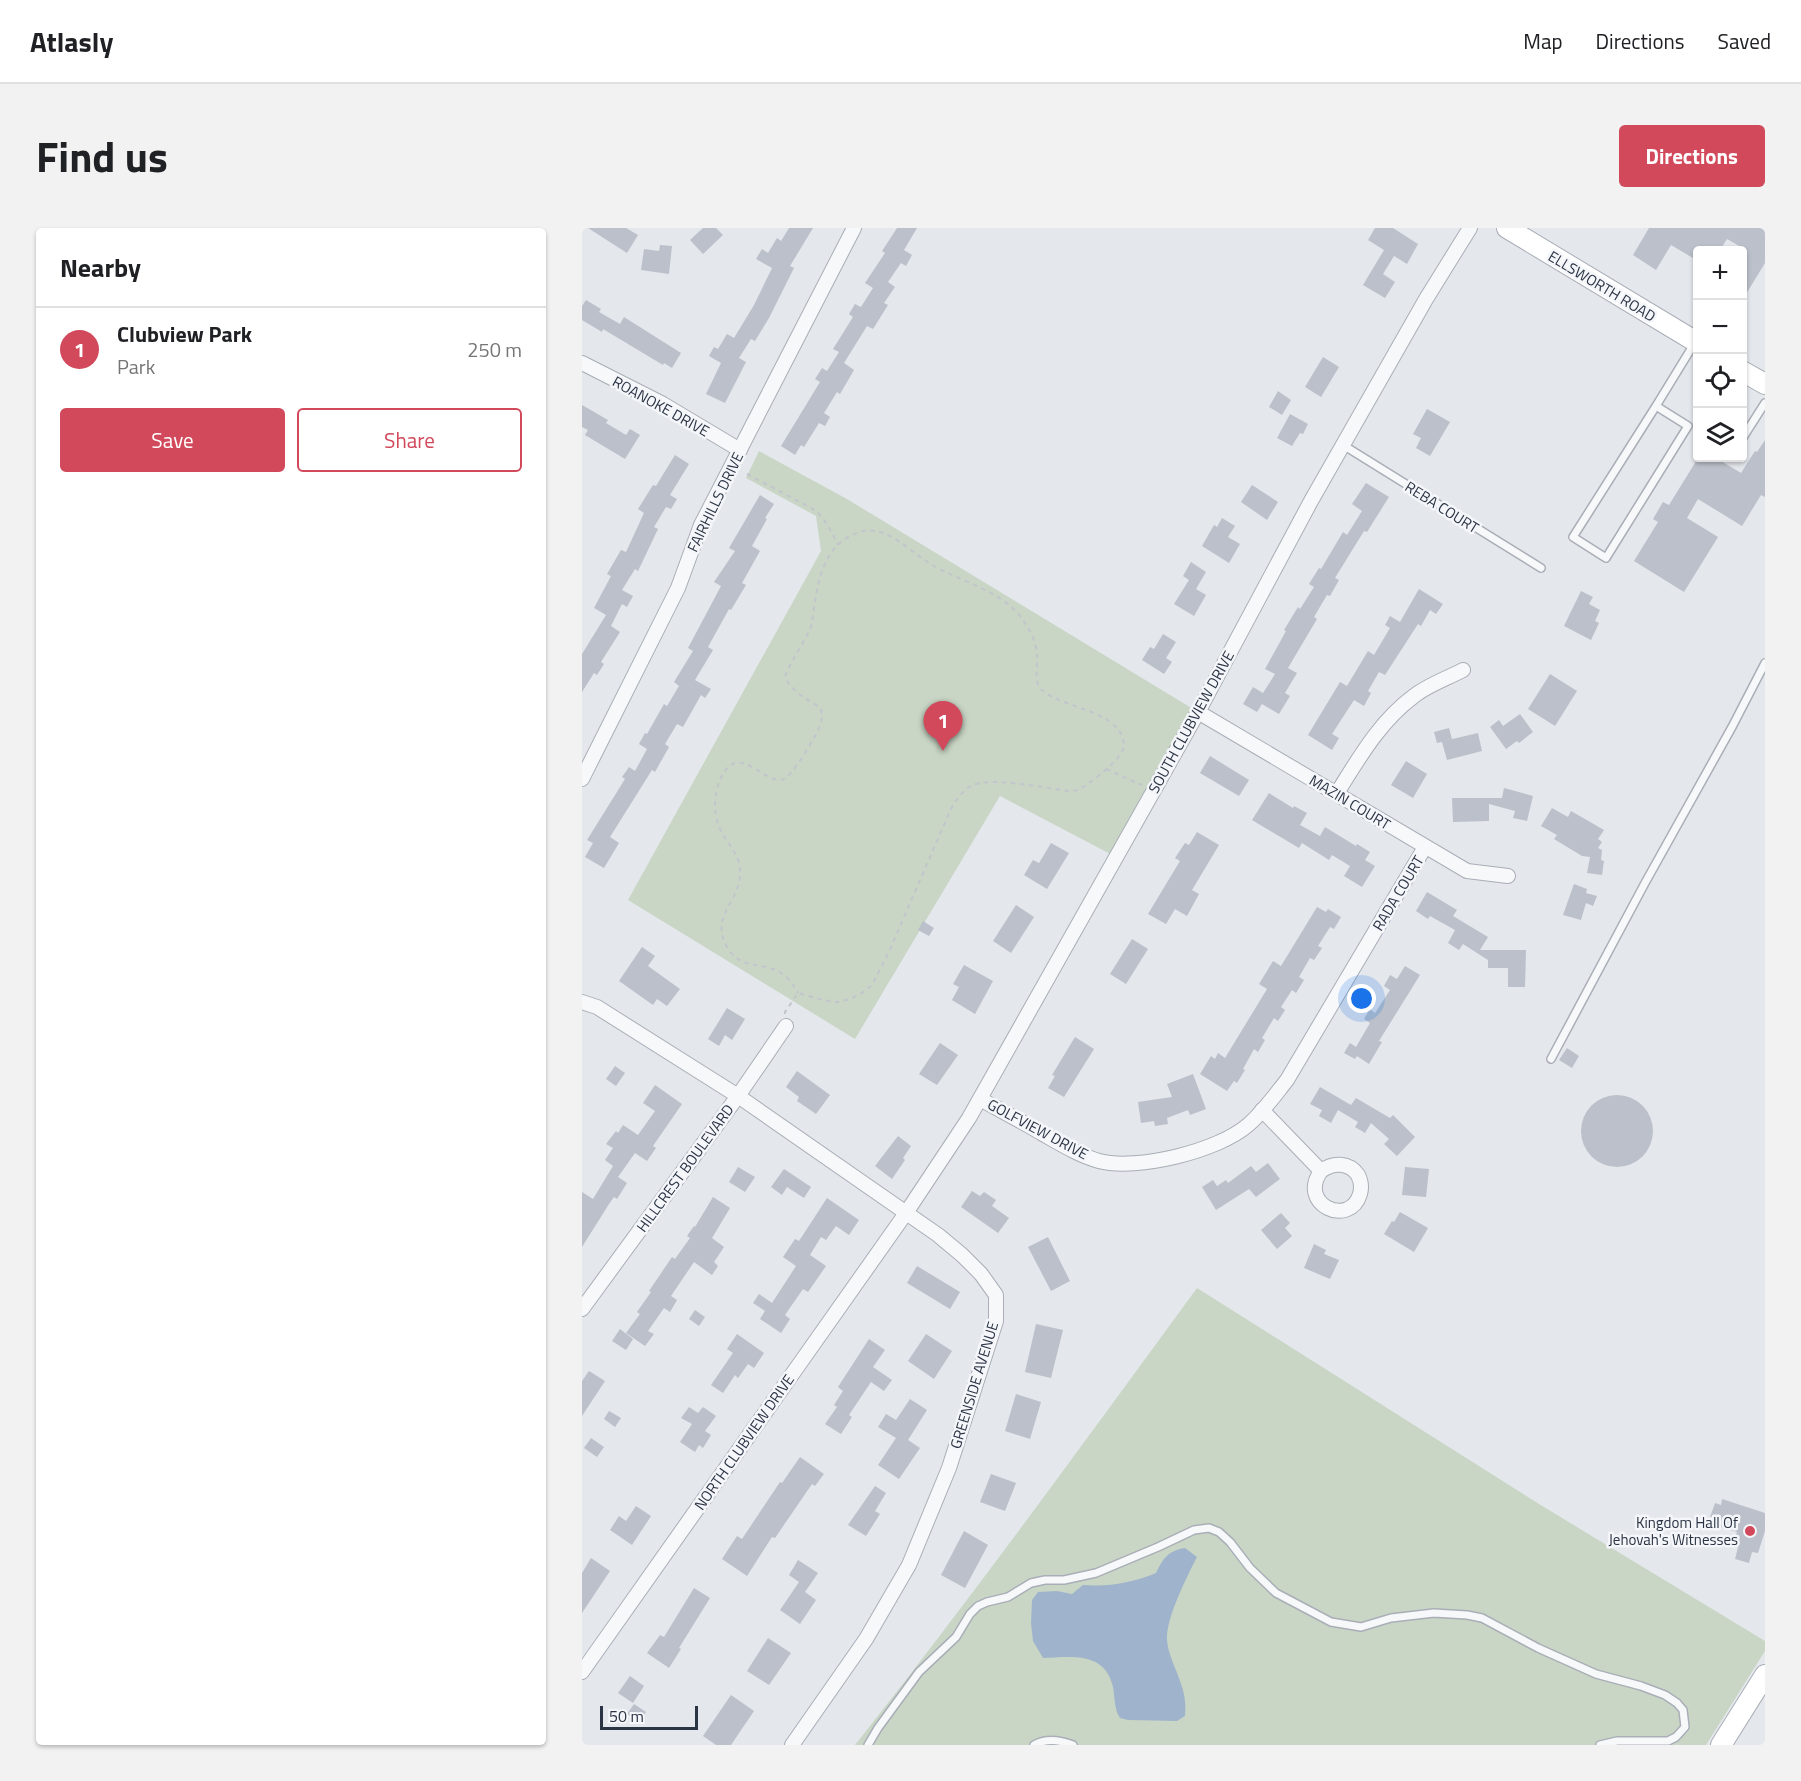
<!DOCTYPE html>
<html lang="en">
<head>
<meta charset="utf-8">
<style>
  :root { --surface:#fff; --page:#f2f2f2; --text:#202124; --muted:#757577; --line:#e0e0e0; --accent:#d1495b }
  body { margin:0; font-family:"Titillium Web",sans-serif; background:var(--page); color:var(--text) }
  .controls { position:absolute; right:18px; top:18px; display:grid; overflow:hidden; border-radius:6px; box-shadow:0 2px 4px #0004 }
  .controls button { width:54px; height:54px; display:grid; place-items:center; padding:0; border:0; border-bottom:2px solid var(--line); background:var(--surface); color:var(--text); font:30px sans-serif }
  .scale { position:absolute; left:18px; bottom:15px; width:98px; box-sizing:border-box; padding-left:6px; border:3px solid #2b3445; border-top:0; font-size:16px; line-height:21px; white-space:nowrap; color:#2b3445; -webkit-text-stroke:4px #f4f6f9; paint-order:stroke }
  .you { position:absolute; left:780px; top:771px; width:21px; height:21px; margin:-15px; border:4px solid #fff; border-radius:50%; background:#1a73e8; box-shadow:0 0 0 9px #1a73e833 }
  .badge { display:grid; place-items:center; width:39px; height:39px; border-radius:50%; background:var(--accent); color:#fff; font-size:20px; font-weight:700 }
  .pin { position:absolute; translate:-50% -50px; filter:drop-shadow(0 2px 3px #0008) }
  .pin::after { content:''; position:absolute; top:32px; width:21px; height:18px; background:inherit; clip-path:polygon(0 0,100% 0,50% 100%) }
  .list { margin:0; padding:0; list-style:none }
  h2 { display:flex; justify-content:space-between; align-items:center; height:78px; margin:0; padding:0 24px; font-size:26px }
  h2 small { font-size:20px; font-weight:400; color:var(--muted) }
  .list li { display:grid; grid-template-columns:39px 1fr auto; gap:18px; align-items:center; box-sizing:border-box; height:84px; padding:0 24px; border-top:2px solid var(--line) }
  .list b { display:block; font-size:22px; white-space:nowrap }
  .list p { margin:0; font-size:20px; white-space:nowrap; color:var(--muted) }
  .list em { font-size:20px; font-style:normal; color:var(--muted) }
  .actions { display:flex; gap:12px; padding:18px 24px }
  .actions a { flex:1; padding:14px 0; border:2px solid var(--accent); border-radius:6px; text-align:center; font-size:21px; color:var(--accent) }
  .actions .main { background:var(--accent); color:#fff }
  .icon { flex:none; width:33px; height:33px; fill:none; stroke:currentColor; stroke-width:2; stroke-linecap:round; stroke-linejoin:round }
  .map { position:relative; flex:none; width:1183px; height:1517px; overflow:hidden; border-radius:6px }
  header { display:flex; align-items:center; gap:36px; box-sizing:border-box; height:84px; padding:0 30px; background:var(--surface); border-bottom:2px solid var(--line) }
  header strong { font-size:28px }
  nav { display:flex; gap:33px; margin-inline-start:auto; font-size:21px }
  .intro { display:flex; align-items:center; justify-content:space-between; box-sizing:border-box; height:144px; padding:0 36px }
  h1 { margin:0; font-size:42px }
  .button { padding:15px 27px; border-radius:6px; background:var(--accent); color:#fff; font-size:21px; font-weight:700 }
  main { display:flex; gap:36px; padding:0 36px }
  aside { flex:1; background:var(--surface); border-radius:6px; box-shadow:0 2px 4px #0004 }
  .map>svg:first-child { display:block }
</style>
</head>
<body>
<header>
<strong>Atlasly</strong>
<nav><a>Map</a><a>Directions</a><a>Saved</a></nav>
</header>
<div class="intro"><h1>Find us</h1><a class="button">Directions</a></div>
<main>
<aside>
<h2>Nearby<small></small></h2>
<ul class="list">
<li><span class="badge">1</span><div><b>Clubview Park</b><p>Park</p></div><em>250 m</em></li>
</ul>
<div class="actions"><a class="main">Save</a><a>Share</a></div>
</aside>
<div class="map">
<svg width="1183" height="1517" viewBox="0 0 1183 1517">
  <rect width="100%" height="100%" fill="#e4e7ec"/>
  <g fill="#c9d6c5">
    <polygon points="177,223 265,271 616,484 534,629 418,568 273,811 46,672 239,323 234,288 164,250"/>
    <path d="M615,1060L957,1276L1183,1413V1423L1124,1517H273C391,1368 503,1213 615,1060Z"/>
  </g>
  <path fill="#9fb4cc" d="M603,1320L615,1329C605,1349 584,1389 585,1412C586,1427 595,1442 599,1456C603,1467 604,1477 603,1488L595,1493L546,1492L538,1490C532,1481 533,1470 531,1459C523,1423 489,1429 461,1430L451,1413L449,1395L450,1372L456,1364L475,1363L490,1366L501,1357C526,1359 550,1355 574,1345C582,1329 586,1323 603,1320Z"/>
  <g fill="#bbc0ca">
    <polygon points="6,0 44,0 56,7 45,25"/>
    <polygon points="121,0 134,0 141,7 121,26 108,12"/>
    <polygon points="207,0 231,0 208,38 212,40 187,90 173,113 169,111 157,130 164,134 143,175 124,166 139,135 127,128 132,119 136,121 145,106 152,110 172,77 190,40 174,31 180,21 186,25 195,10 199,13"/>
    <polygon points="315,0 335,0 322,22 330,27 324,38 319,35 306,54 313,59 302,75 306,77 291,101 285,98 262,135 272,142 258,166 255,164 242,185 248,189 243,198 237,195 222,219 219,217 213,227 199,218 238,154 233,151 240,140 245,143 257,124 251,121 271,89 267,86 273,76 279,79 291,60 283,55 303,25 300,23"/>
    <polygon points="793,0 811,0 836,16 825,36 812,28 801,46 813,54 803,70 781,57 802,22 786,12"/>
    <polygon points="1067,0 1183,0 1183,35 1161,71 1161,20 1145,11 1138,22 1116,22 1116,33 1089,17 1074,42 1051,27"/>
    <polygon points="78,17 90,18 87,46 59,42 62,21 77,23"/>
    <polygon points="4,72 19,81 17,84 38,96 42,89 99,125 90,140 82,135 81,137 21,101 20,104 0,92 0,78"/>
    <polygon points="741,129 757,139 739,169 723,159"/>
    <polygon points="696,163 709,172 700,187 687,179"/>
    <polygon points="0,177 26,192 24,195 44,207 48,201 58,207 43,231 3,207 6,202 0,199"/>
    <polygon points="845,181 868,194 848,228 834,220 839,210 831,206"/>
    <polygon points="708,186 726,196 721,206 718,205 710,218 695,210"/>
    <polygon points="1183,212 1183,269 1179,267 1160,298 1116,271 1105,290 1136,309 1102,364 1052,333 1076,294 1071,291 1081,274 1087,277 1116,230 1134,230 1159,245 1173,223 1175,224"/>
    <polygon points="93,227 107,236 88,267 95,271 89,281 84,279 72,299 76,301 56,343 53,341 40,362 51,368 45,379 40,376 29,398 38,404 19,434 22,436 15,447 12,445 0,464 0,426 24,387 12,380 29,348 25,346 39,322 44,324 62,285 56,281 71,257 74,258"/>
    <polygon points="784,255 807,269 785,304 782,303 753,350 757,352 748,368 745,367 732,389 735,391 706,440 715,445 703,465 708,468 697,486 680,476 675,484 661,476 671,459 681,465 693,446 683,441 704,403 702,402 716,379 718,381 732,359 727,356 737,340 739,341 761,304 765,307 780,283 770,276"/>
    <polygon points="670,257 696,274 685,292 659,274"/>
    <polygon points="178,267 192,276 183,290 185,291 170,318 178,323 160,355 164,357 149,382 147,381 126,419 131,422 113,452 129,461 123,470 119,467 101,499 95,496 83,516 87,519 73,544 70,542 28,609 37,615 22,640 3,629 11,615 5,612 43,551 40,549 47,539 53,543 65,521 57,516 63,505 65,506 82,476 85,478 97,458 92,454 111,423 106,420 139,358 132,354 153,323 147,320"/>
    <polygon points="640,290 653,298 646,309 658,316 647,335 620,318 632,297 635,299"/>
    <polygon points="609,334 624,344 614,361 624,367 612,388 592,376 607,352 601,348"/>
    <polygon points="837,361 861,376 854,386 848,382 839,398 836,396 803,447 797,444 786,463 789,465 782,478 772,472 750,506 757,510 750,522 726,507 758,454 765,458 786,423 792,427 808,400 803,397 808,388 818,394"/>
    <polygon points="999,363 1011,369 1007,376 1018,382 1013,393 1017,395 1009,412 982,398"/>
    <polygon points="581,406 594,414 584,430 590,434 582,446 560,432 568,419 572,421"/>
    <polygon points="968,446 995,463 973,498 946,481"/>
    <polygon points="938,486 951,504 937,515 935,513 924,521 908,499 917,492 921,498"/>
    <polygon points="867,500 870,511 862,513 896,505 900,523 865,532 860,514 855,515 852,504"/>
    <polygon points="628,528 667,552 657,568 618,545"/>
    <polygon points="824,533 845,546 831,570 809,557"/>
    <polygon points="922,560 951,568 945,593 931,590 933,583 907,576 907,593 871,594 870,570 920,570"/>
    <polygon points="687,565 711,580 712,578 725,585 718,597 738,608 743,599 774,618 775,616 788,624 783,632 793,638 780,659 762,648 768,638 750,627 747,632 720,615 717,620 670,592"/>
    <polygon points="970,580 986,589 989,583 1022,602 1016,611 1020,614 1016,620 1020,622 1019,632 1022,633 1020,647 1005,645 1008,629 1000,628 972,611 975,607 959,598"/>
    <polygon points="615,604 637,617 610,662 617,666 605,688 593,681 584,696 566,686 598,633 593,630 603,615 607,617"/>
    <polygon points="469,615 487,625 465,661 442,647 451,632 457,635"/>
    <polygon points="992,656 1005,661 1004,665 1015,668 1011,678 1004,675 999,692 981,687"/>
    <polygon points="845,664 875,682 871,688 906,709 898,722 944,722 943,759 926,759 926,740 906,740 906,732 881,716 877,722 866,715 873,702 848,688 846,691 834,683"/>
    <polygon points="434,677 452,689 429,725 411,713"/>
    <polygon points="735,679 744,684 746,681 759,689 752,701 748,699 736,718 740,720 732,732 728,730 717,749 722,752 714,765 710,762 699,779 703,782 696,793 692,790 680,810 683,812 676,824 672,821 661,841 663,842 655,855 652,853 645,863 618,846 629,828 633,831 636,825 643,830 685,761 677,756 691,733 699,738"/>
    <polygon points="341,693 352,700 347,708 336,702"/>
    <polygon points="550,711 566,721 544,756 528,746"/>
    <polygon points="60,719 73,728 66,738 98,761 85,778 75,771 71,777 37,753"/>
    <polygon points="382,737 411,753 393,786 370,772 377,759 371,756"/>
    <polygon points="823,738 838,747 797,813 800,814 787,836 775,828 773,831 762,825 768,815 774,819 788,795 782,791 788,781 793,785 808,762 802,758 808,747 815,751"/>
    <polygon points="145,780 163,791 150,812 143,807 137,818 126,811"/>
    <polygon points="493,809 512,821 482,869 466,860 473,848 470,847"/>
    <polygon points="358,815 376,827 355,857 337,846"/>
    <polygon points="985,820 997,828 990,840 977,832"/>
    <polygon points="33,838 43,845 34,858 24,851"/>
    <polygon points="215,843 248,867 234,886 215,873 217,869 204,859"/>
    <polygon points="611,846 624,881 608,887 606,882 585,890 586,896 573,898 572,893 559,895 556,874 590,869 585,856"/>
    <polygon points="73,857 100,876 71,918 74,920 65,933 53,925 36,949 45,955 35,971 32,969 27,976 0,1019 0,964 11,971 31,938 23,932 31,920 24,916 34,903 36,905 41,897 56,907 73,883 61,875"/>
    <polygon points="738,859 769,877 774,870 808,890 811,887 833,909 815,928 802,916 807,911 789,895 783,905 773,899 776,894 756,882 749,895 737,888 740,882 728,876"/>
    <circle cx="1035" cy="903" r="36"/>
    <polygon points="316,908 329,918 321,930 323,932 310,951 293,938"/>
    <polygon points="686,935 698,951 674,969 667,961 634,982 620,959 631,952 635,958 644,952 646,955 669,938 674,944"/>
    <polygon points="156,939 173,949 163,964 147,954"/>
    <polygon points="823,939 847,941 844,969 820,967"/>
    <polygon points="202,941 229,959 222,970 205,959 200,967 189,959"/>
    <polygon points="390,963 398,968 402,964 414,972 410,978 427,990 416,1005 379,979"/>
    <polygon points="131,969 148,980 130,1010 142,1019 132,1034 136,1038 130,1047 112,1034 89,1068 95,1072 88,1084 82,1080 66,1103 72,1106 63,1118 44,1105 58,1086 55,1084 69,1064 67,1063 90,1029 93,1031 108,1010 105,1008 112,998 113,999"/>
    <polygon points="245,970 277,992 267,1007 254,998 244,1012 239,1009 228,1027 244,1038 226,1064 221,1061 203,1087 208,1091 199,1105 178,1091 183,1083 171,1075 177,1066 190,1075 214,1038 201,1029 213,1011 217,1013"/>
    <polygon points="818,984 846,1000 832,1024 802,1006 810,993 812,994"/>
    <polygon points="699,985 708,995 703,1000 710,1008 695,1021 679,1002"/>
    <polygon points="466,1009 488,1053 469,1063 446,1019"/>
    <polygon points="732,1016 744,1022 742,1026 757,1032 748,1051 722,1040"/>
    <polygon points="335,1038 378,1064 368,1081 325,1055"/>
    <polygon points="113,1082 123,1089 117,1098 107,1091"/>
    <polygon points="454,1096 481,1102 469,1150 443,1144"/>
    <polygon points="38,1101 51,1111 44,1122 30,1113"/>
    <polygon points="155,1106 182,1125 172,1140 166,1136 156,1150 153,1147 141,1165 129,1157 151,1125 145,1121"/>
    <polygon points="344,1106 370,1123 352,1151 326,1133"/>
    <polygon points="287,1111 303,1122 291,1139 310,1152 302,1163 289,1154 267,1187 270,1189 259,1206 243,1196 255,1179 252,1177 261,1163 256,1159"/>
    <polygon points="7,1143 23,1153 0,1188 0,1153"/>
    <polygon points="434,1166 459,1174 448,1211 423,1203"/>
    <polygon points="328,1171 345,1182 326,1212 338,1220 317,1251 296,1237 314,1210 296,1199 304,1186 314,1192"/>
    <polygon points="107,1179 116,1185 121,1179 134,1188 123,1203 129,1207 121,1220 117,1217 113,1224 98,1214 110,1196 99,1190"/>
    <polygon points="27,1183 39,1190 33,1199 22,1191"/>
    <polygon points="9,1210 22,1219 15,1229 2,1220"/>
    <polygon points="218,1229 242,1246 233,1258 230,1256 193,1310 190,1309 165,1348 140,1331 155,1308 160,1311 198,1254 200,1255"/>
    <polygon points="409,1246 434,1255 423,1283 398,1274"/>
    <polygon points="293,1258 304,1265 293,1283 298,1286 284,1308 266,1297"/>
    <polygon points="1140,1271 1183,1285 1183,1303 1176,1325 1170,1324 1167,1335 1153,1331 1156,1319 1150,1317 1155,1304 1132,1297 1134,1291 1128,1289 1133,1275 1139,1277"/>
    <polygon points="54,1278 69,1288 50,1317 28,1302 37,1288 44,1293"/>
    <polygon points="382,1303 406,1317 383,1360 359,1347"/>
    <polygon points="9,1330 28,1343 0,1385 0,1345"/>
    <polygon points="216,1332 236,1345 223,1364 234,1372 218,1396 198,1382 217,1354 207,1347"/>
    <polygon points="112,1360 128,1370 97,1420 99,1421 87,1440 65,1425 78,1407 82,1409"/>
    <polygon points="186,1410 209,1425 187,1457 165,1443"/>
    <polygon points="48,1448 62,1458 51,1475 36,1465"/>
    <polygon points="149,1467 172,1483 149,1517 134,1517 121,1508"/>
    <polygon points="52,1476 64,1484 57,1494 45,1486"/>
  </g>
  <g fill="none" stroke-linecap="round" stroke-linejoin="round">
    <g stroke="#a9aeb7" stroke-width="10">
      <g id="lane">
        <polyline points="1074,178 991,309 1024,330 1106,198 1074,178 1112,116"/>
        <polyline points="1160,211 1183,175"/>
        <polyline points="761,217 959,340"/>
        <polyline points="969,831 1063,655 1150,499 1183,435"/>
        <polyline points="286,1517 296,1500 337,1444 374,1409 388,1386 396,1378 405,1374 426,1369 449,1355 463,1352 482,1352 514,1345 576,1319 612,1302 627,1300 637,1304 648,1314 668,1340 694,1365 749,1394 779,1399 809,1390 852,1385 885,1387 900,1390 956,1420 1014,1446 1059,1458 1083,1467 1095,1475 1101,1482 1103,1499 1094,1509 1086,1513 1035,1513 1018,1517"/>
        <path d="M452,1517C464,1510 478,1512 491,1517"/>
      </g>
    </g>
    <g stroke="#a9aeb7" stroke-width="16">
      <g id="street">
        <polyline points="0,135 81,176 158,222"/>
        <polyline points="616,484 885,643 926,648"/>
        <polyline points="0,551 96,360 119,297 272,0"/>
        <path d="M755,565C777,530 798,493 832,468C846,457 866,450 881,442"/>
        <polyline points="0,774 15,779 156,868 356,1007 380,1027 399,1046 414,1067 414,1093 367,1240 327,1337 284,1411 210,1517"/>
        <path d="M398,871C418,882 439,893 459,905C477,915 496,927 517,933C555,943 636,923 666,897C681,884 693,867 705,852L843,619"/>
        <path d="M680,882L739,943C715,977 768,1000 778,966C780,959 779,953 776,947C767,934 751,934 739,943"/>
        <polyline points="0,1081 156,868 204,798"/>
        <polyline points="0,1444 324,985 387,890 616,484 729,273 844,71 888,0"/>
      </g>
    </g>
    <g stroke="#a9aeb7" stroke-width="22">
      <g id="secondary">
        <polyline points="925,0 1116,115"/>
        <polyline points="1160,143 1183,156"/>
        <polyline points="1139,1517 1183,1447"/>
      </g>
    </g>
    <g stroke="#c2c5cb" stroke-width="2" stroke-dasharray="4.5 4.5" stroke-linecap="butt">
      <path d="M165,246L233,282C243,291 250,304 256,317"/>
      <polyline points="524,541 560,557"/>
      <path d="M203,786V784L216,765L241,772L255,774L268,771L280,765L290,757L306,726L368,583C373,573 379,564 389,558C406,548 464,560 486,563C488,563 494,563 495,562C506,558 535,534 540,524C542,520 542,515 541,511C534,486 494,481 473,470C469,468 462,465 458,460C452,452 456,439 455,429C455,414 447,400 438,388C418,363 379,353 352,338C334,328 318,310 298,304C288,301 277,303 268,308C241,322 237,352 232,378C231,386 231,394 228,401C221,417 209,432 203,449C211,465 225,471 239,480C240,487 240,492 238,498C234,508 211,547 202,551C183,558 159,515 141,546C132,561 130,587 139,603C147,618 160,629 158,648C156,674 129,689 144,717C159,745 181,731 202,747C208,752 212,758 216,765"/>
    </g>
    <use href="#lane" stroke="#f7f8fa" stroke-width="7"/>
    <use href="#street" stroke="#f7f8fa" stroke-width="14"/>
    <use href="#secondary" stroke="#fff" stroke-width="20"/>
  </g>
  <circle fill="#d1495b" stroke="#f4f6f9" stroke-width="2" cx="1168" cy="1303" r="6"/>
  <g text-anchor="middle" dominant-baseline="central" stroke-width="5" stroke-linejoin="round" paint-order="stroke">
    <g font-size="15" fill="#2b3445" stroke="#f4f6f9">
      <text transform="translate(1020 58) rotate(31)">ELLSWORTH ROAD</text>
      <text transform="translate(79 178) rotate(29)">ROANOKE DRIVE</text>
      <text transform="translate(133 274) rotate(-64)">FAIRHILLS DRIVE</text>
      <text transform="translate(860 279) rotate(32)">REBA COURT</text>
      <text transform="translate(609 494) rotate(-61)">SOUTH CLUBVIEW DRIVE</text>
      <text transform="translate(768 574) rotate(31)">MAZIN COURT</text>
      <text transform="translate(816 665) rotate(-59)">RADA COURT</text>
      <text transform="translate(456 901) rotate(28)">GOLFVIEW DRIVE</text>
      <text transform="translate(103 940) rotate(-54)">HILLCREST BOULEVARD</text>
      <text transform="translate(392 1157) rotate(-73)">GREENSIDE AVENUE</text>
      <text transform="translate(162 1214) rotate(-55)">NORTH CLUBVIEW DRIVE</text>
    </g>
    <g font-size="15" fill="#2b3445" stroke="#f4f6f9" text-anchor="end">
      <text x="1156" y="1294">Kingdom Hall Of<tspan x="1156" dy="17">Jehovah's Witnesses</tspan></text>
    </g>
  </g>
</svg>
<div class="controls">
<button>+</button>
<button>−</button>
<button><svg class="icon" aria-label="locate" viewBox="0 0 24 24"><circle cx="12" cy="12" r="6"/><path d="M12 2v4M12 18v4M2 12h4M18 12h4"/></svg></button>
<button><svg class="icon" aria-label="layers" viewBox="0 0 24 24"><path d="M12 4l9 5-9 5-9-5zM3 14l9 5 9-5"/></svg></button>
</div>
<div class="scale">50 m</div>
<div class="you"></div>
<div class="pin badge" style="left:361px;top:523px">1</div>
</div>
</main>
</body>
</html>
